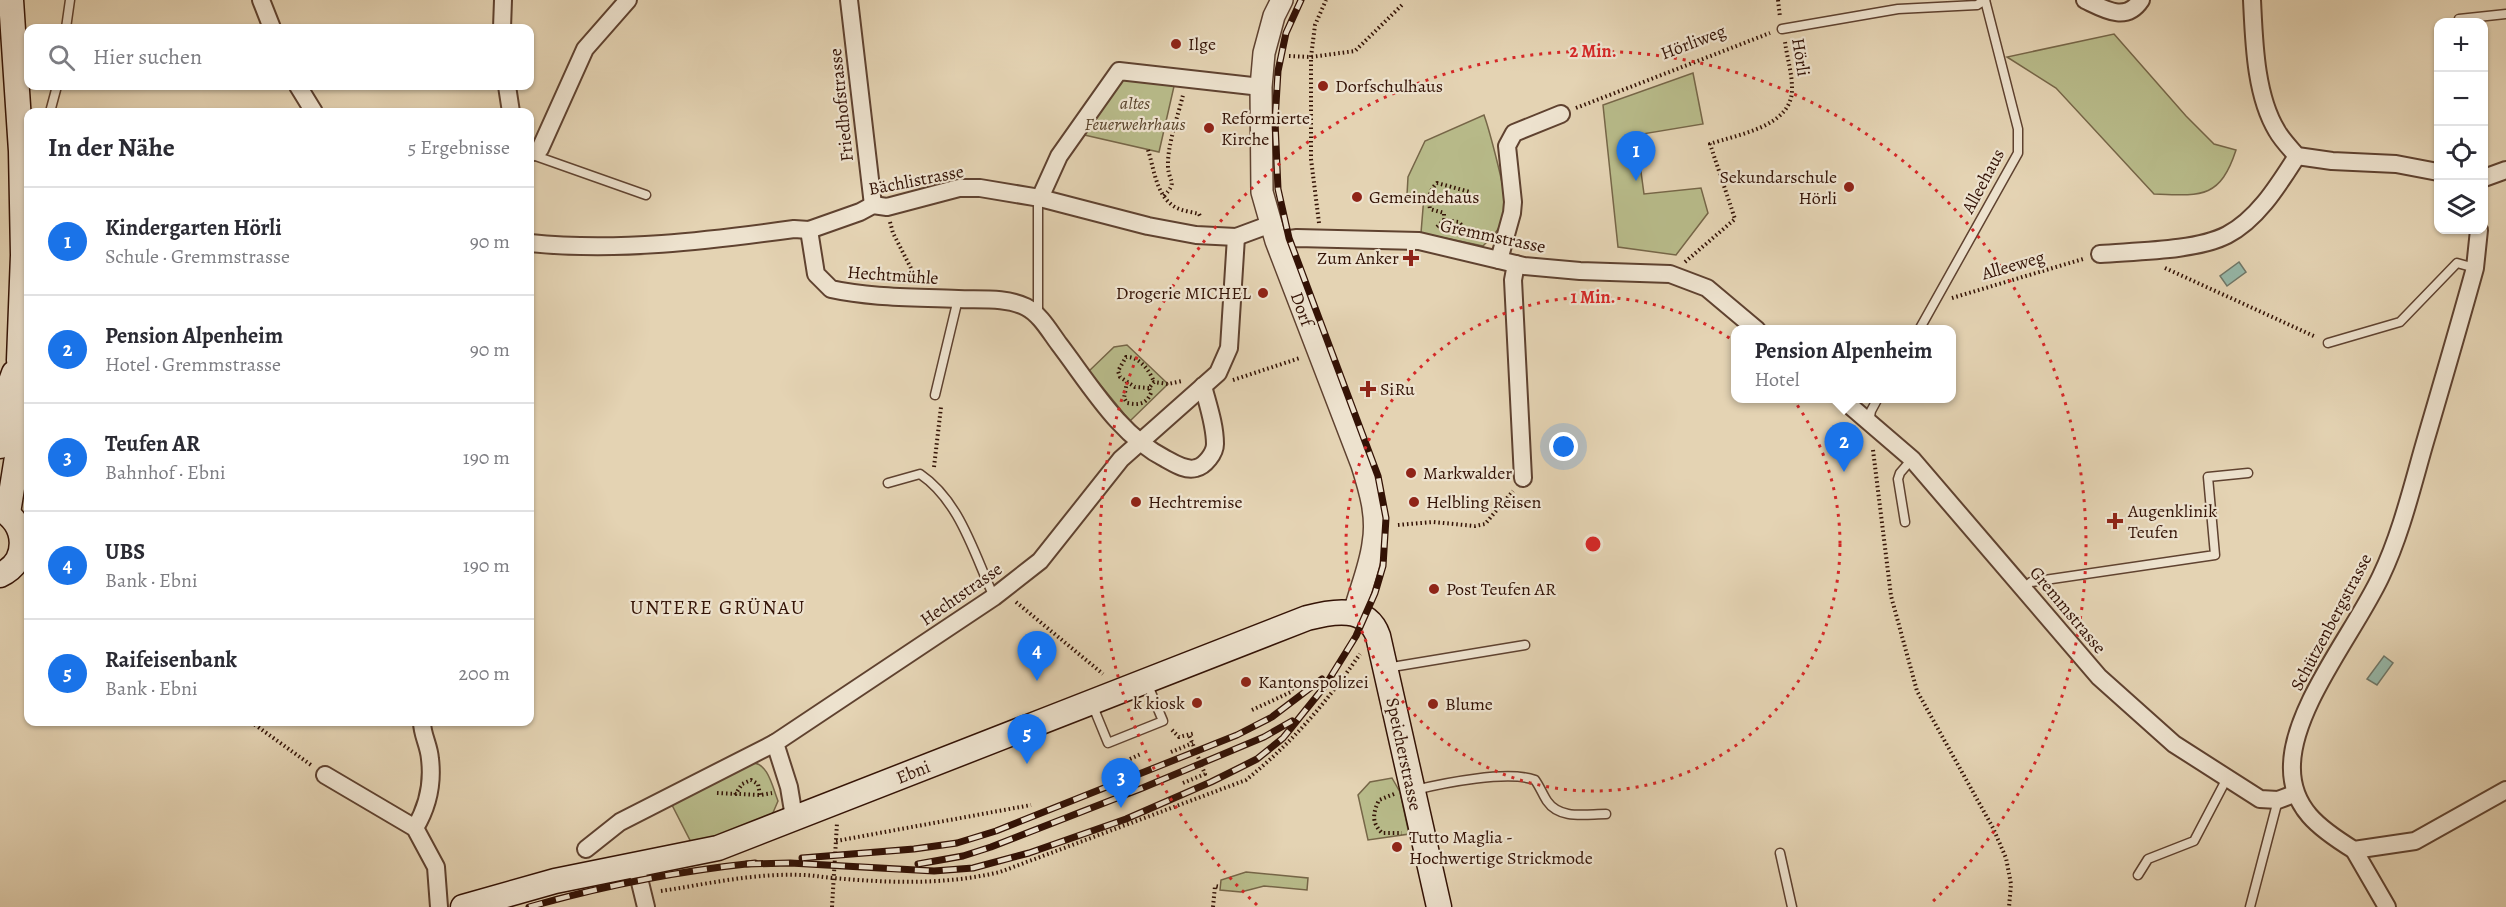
<!DOCTYPE html>
<html lang="de">
<head>
<meta charset="utf-8">
<style>
  :root { --surface:#fff; --page:#f2f2f3; --text:#2b2b33; --muted:#7c7c81; --line:#e1e1e2; --accent:#1a73e8 }
  body { margin:0; font-family:Alegreya,serif; background:var(--page); color:var(--text) }
  .controls { position:absolute; right:18px; top:18px; display:grid; overflow:hidden; border-radius:12px; box-shadow:0 2px 4px #0004 }
  .controls button { width:54px; height:54px; display:grid; place-items:center; padding:0; border:0; border-bottom:2px solid var(--line); background:var(--surface); color:var(--text); font:30px sans-serif }
  .you { position:absolute; left:1564px; top:447px; width:21px; height:21px; margin:-15px; border:4px solid #fff; border-radius:50%; background:#1a73e8; box-shadow:0 0 0 9px #1a73e833 }
  .badge { display:grid; place-items:center; width:39px; height:39px; border-radius:50%; background:var(--accent); color:#fff; font-size:20px; font-weight:700 }
  .pin { position:absolute; translate:-50% -50px; filter:drop-shadow(0 2px 3px #0008) }
  .pin::after { content:''; position:absolute; top:32px; width:21px; height:18px; background:inherit; clip-path:polygon(0 0,100% 0,50% 100%) }
  .popup { position:absolute; left:1731px; top:325px; width:225px; height:78px; box-sizing:border-box; display:grid; place-content:center; border-radius:12px; background:var(--surface); filter:drop-shadow(0 2px 4px #0005); font-size:20px; white-space:nowrap; color:var(--muted) }
  .popup b { font-size:22px; color:var(--text) }
  .popup::after { content:''; position:absolute; left:50%; top:100%; margin-left:-12px; border:12px solid transparent; border-top-color:var(--surface) }
  .list { margin:0; padding:0; list-style:none }
  h2 { display:flex; justify-content:space-between; align-items:center; height:78px; margin:0; padding:0 24px; font-size:26px }
  h2 small { font-size:20px; font-weight:400; color:var(--muted) }
  .list li { display:grid; grid-template-columns:39px 1fr auto; gap:18px; align-items:center; box-sizing:border-box; height:108px; padding:0 24px; border-top:2px solid var(--line) }
  .list b { display:block; font-size:22px; white-space:nowrap }
  .list p { margin:0; font-size:20px; white-space:nowrap; color:var(--muted) }
  .list em { font-size:20px; font-style:normal; color:var(--muted) }
  .icon { flex:none; width:33px; height:33px; fill:none; stroke:currentColor; stroke-width:2; stroke-linecap:round; stroke-linejoin:round }
  .map { position:relative; flex:none; width:2506px; height:907px; overflow:hidden }
  .search { position:absolute; background:var(--surface); box-shadow:0 2px 4px #0004; left:24px; top:24px; width:510px; height:66px; display:flex; align-items:center; gap:15px; box-sizing:border-box; padding:0 21px; border-radius:12px; color:var(--muted); font-size:22px }
  .panel { position:absolute; background:var(--surface); box-shadow:0 2px 4px #0004; left:24px; top:108px; width:510px; height:618px; border-radius:12px }
  .map>svg:first-child { display:block }
</style>
</head>
<body>
<div class="map">
<svg width="2506" height="907" viewBox="0 0 2506 907">
  <rect width="100%" height="100%" fill="#e4d3b3"/>
  <filter id="stains"><feTurbulence type="fractalNoise" baseFrequency=".00333" numOctaves="4"/><feColorMatrix values="0 0 0 0 .2 0 0 0 0 .09 0 0 0 0 .02 0 0 0 .5 -.17"/></filter>
  <radialGradient id="worn" r=".72"><stop offset=".6" stop-color="#630" stop-opacity="0"/><stop offset="1" stop-color="#630" stop-opacity=".3"/></radialGradient>
  <g fill="#b8bb8a" stroke="#766648" stroke-width="1.5">
    <path d="M2114,34L2186,116L2214,144L2236,150C2220,199 2201,196 2154,194L2056,88L2007,57Z"/>
    <polygon points="1693,73 1703,124 1636,135 1644,194 1701,188 1708,213 1676,255 1618,247 1603,105"/>
    <polygon points="1121,77 1175,82 1159,152 1080,134"/>
    <path d="M1484,115C1489,129 1508,199 1506,211C1503,226 1493,236 1483,246L1421,233L1424,196L1407,195L1408,177L1425,141Z"/>
    <polygon points="1127,345 1168,384 1130,421 1089,371 1114,347"/>
    <path d="M751,763C768,761 773,789 778,801L772,815L714,838L692,844L672,805Z"/>
    <polygon points="1392,778 1400,792 1409,834 1368,840 1358,795 1370,782"/>
    <polygon points="1246,872 1308,878 1307,890 1264,886 1241,892 1220,890 1221,880"/>
  </g>
  <g fill="#96b8a9" stroke="#6e7667" stroke-width="1.5">
    <polygon points="2239,262 2246,272 2227,286 2220,276"/>
    <polygon points="2384,656 2393,663 2377,685 2367,679"/>
  </g>
  <g fill="none" stroke-linecap="round" stroke-linejoin="round">
    <g stroke="#5f4230" stroke-width="11">
      <g id="service">
        <polyline points="2459,19 2506,14"/>
        <polyline points="66,28 70,0"/>
        <polyline points="1782,29 1898,9 1977,5 1985,0"/>
        <polyline points="50,112 57,86"/>
        <polyline points="530,154 646,195"/>
        <polyline points="1038,314 1038,206 1040,198"/>
        <polyline points="1919,330 2018,153 2018,129 1985,0"/>
        <polyline points="2328,343 2400,322 2457,263 2475,268"/>
        <polyline points="935,395 958,299"/>
        <polyline points="1869,422 1871,411 1878,398"/>
        <path d="M888,483L920,474C960,501 974,554 994,597"/>
        <polyline points="1905,522 1898,479 1900,473 1912,459"/>
        <polyline points="2024,588 2031,582 2215,555 2208,477 2248,473"/>
        <polyline points="1386,668 1525,645"/>
        <polyline points="1092,704 1108,743 1163,721 1147,683"/>
        <path d="M1415,790C1444,783 1508,770 1535,780C1540,787 1543,795 1547,801C1560,820 1586,814 1606,814"/>
        <polyline points="1780,853 1792,907"/>
        <polyline points="2138,875 2148,859 2194,841 2226,780"/>
        <polyline points="2250,907 2278,800"/>
      </g>
    </g>
    <g stroke="#5f4230" stroke-width="20">
      <g id="minor">
        <polyline points="261,0 272,28"/>
        <polyline points="849,0 873,205"/>
        <path d="M2085,0C2104,9 2126,23 2141,0"/>
        <path d="M2252,0C2254,40 2255,95 2277,131C2282,140 2290,148 2297,156L2332,161L2396,164L2438,172"/>
        <polyline points="502,28 503,0"/>
        <polyline points="298,86 314,112"/>
        <polyline points="507,86 511,112"/>
        <polyline points="530,153 540,149 585,49 628,0"/>
        <polyline points="2484,178 2506,170"/>
        <polyline points="1040,198 1059,156 1119,71 1261,87"/>
        <path d="M809,230L816,274L831,289C871,298 916,297 958,299C979,300 1006,297 1026,307C1040,314 1050,332 1059,344C1091,386 1119,435 1166,459C1175,464 1186,471 1196,468C1205,466 1215,453 1215,444C1215,425 1208,405 1203,386"/>
        <path d="M2479,230L2475,268C2459,326 2442,384 2425,442C2412,487 2401,534 2381,576C2356,630 2294,705 2292,764C2290,808 2320,829 2354,850L2415,841L2506,790"/>
        <polyline points="1276,241 1297,238 1419,241 1524,266 1580,271 1670,274 1707,288 1757,330"/>
        <path d="M530,243C618,252 706,241 794,229L809,230L860,212L873,205L887,207L959,188H980L1040,198L1148,226L1196,235L1236,237L1271,224"/>
        <path d="M2100,254C2136,251 2196,251 2227,235C2258,219 2279,184 2297,156"/>
        <polyline points="1499,260 1512,213 1513,202 1507,146 1514,133 1561,114"/>
        <polyline points="1516,264 1513,280 1523,478"/>
        <polyline points="1841,398 1912,459 2099,677 2174,744 2260,799 2278,800 2294,794"/>
        <polyline points="325,775 415,828 436,867 439,907"/>
        <polyline points="794,817 789,787 775,743 994,597 1040,561 1121,459 1218,373 1229,348 1236,237"/>
        <path d="M415,828C427,808 433,784 430,759C429,745 422,735 422,722"/>
        <polyline points="586,849 620,822 775,743"/>
        <polyline points="2354,850 2387,907"/>
        <polyline points="636,866 646,907"/>
      </g>
    </g>
    <g stroke="#5f4230" stroke-width="24">
      <path id="tertiary" d="M1282,0L1274,16L1264,53L1261,87L1262,192L1276,241L1362,465C1370,490 1378,517 1373,544C1370,567 1360,590 1354,613"/>
    </g>
    <g stroke="#331205" stroke-width="27">
      <g id="secondary">
        <polyline points="0,446 9,387 14,373"/>
        <path d="M0,509C28,523 30,562 0,575"/>
        <polyline points="8,513 21,432 25,389 19,360 23,255 21,151 11,0"/>
        <path d="M463,907L555,881L718,848L1307,618C1333,611 1367,605 1378,636L1439,907"/>
      </g>
    </g>
    <g stroke="#331205" stroke-width="4" stroke-dasharray="1.5 3" stroke-linecap="butt">
      <polyline points="1778,0 1780,17"/>
      <polyline points="1289,56 1311,57 1355,51 1403,4"/>
      <polyline points="1576,108 1770,33"/>
      <path d="M1148,150C1154,168 1156,196 1175,207C1182,211 1192,212 1199,214L1201,218"/>
      <path d="M1164,196C1178,181 1169,183 1168,167C1167,146 1178,116 1183,95"/>
      <path d="M1444,220V213L1430,209C1428,198 1429,191 1437,183L1470,192"/>
      <polyline points="890,222 893,233 917,280"/>
      <polyline points="1319,223 1311,159 1311,57 1315,25 1326,0"/>
      <polyline points="1437,227 1444,220 1459,222 1469,234"/>
      <path d="M1685,262L1735,219L1710,144C1738,134 1793,127 1792,88C1792,73 1787,57 1785,42"/>
      <polyline points="2165,268 2316,337"/>
      <polyline points="1952,298 2083,259"/>
      <polyline points="1233,380 1300,358"/>
      <path d="M1127,382L1124,398L1127,403C1138,405 1146,405 1151,393L1149,388L1154,382L1168,384L1182,381"/>
      <path d="M1149,388L1135,387L1120,377L1118,371L1126,357C1139,356 1150,371 1154,382"/>
      <polyline points="1873,450 1891,596 1917,691 1993,828 2006,858 2011,884 2009,907"/>
      <polyline points="934,467 941,407"/>
      <polyline points="1398,525 1433,522 1475,526 1485,524 1513,491"/>
      <polyline points="1016,602 1103,674"/>
      <polyline points="1252,710 1291,692 1295,680"/>
      <polyline points="251,722 311,765"/>
      <polyline points="1172,730 1179,737 1195,733"/>
      <polyline points="1171,752 1193,743"/>
      <polyline points="1130,759 1141,754"/>
      <polyline points="1183,783 1205,774 1189,735"/>
      <polyline points="717,793 760,795 772,793"/>
      <path d="M1394,794L1379,800C1373,813 1371,822 1382,833H1402"/>
      <polyline points="735,795 742,784 751,780 758,784 760,795"/>
      <polyline points="836,841 1031,805"/>
      <path d="M661,891C707,884 754,873 801,875C812,875 822,877 833,878C889,883 946,885 1000,872L1246,780C1293,742 1326,703 1360,654"/>
      <polyline points="832,907 837,823"/>
      <polyline points="1213,907 1215,886 1220,887"/>
    </g>
    <use href="#service" stroke="#ede2ce" stroke-width="8"/>
    <use href="#minor" stroke="#ede2ce" stroke-width="16"/>
    <use href="#tertiary" stroke="#ede2ce" stroke-width="21"/>
    <use href="#secondary" stroke="#ede2ce" stroke-width="24"/>
    <g stroke="#331205" stroke-width="7">
      <g id="rail">
        <polyline points="802,858 914,849 957,843 996,831 1237,735 1272,717 1322,679"/>
        <polyline points="747,864 790,863 934,871 973,868 1029,853 1126,819 1211,782 1257,759 1283,738 1325,686 1356,636 1375,593 1383,566 1386,518 1378,476 1289,238 1278,189 1275,121 1278,71 1286,33 1301,0"/>
        <polyline points="918,864 963,856 991,847 1140,789 1264,737 1292,721"/>
        <path d="M529,907C602,886 679,871 755,863"/>
      </g>
    </g>
    <use href="#rail" stroke="#ede2ce" stroke-width="4.5" stroke-dasharray="14" stroke-linecap="butt"/>
  </g>
  <g fill="none" stroke="#d62828" stroke-width="3" stroke-dasharray="3 6">
    <circle cx="1593" cy="544" r="247"/>
    <path d="M1257 905A493 493 0 1 1 1929 905"/>
  </g>
  <g fill="#8f2418" stroke="#ede2ce" stroke-width="2">
    <circle cx="1176" cy="44" r="6"/>
    <circle cx="1323" cy="86" r="6"/>
    <circle cx="1209" cy="128" r="6"/>
    <circle cx="1849" cy="187" r="6"/>
    <circle cx="1357" cy="197" r="6"/>
    <path d="M1408 249h6v6h6v6h-6v6h-6v-6h-6v-6h6z"/>
    <circle cx="1263" cy="293" r="6"/>
    <path d="M1365 380h6v6h6v6h-6v6h-6v-6h-6v-6h6z"/>
    <circle cx="1411" cy="473" r="6"/>
    <circle cx="1136" cy="502" r="6"/>
    <circle cx="1414" cy="502" r="6"/>
    <path d="M2112 512h6v6h6v6h-6v6h-6v-6h-6v-6h6z"/>
    <circle cx="1434" cy="589" r="6"/>
    <circle cx="1246" cy="682" r="6"/>
    <circle cx="1197" cy="703" r="6"/>
    <circle cx="1433" cy="704" r="6"/>
    <circle cx="1397" cy="847" r="6"/>
  </g>
  <g text-anchor="middle" dominant-baseline="central" stroke-width="4.5" stroke-linejoin="round" paint-order="stroke">
    <g font-size="18" fill="#331205" stroke="#ede2ce">
      <text transform="translate(1693 42) rotate(-21)">Hörliweg</text>
      <text transform="translate(1801 57) rotate(81)">Hörli</text>
      <text transform="translate(841 105) rotate(-96)">Friedhofstrasse</text>
      <text transform="translate(916 180) rotate(-11)">Bächlistrasse</text>
      <text transform="translate(1983 181) rotate(-62)">Alleehaus</text>
      <text transform="translate(1493 236) rotate(12)">Gremmstrasse</text>
      <text transform="translate(2013 265) rotate(-16)">Alleeweg</text>
      <text transform="translate(893 275) rotate(4)">Hechtmühle</text>
      <text transform="translate(1302 309) rotate(70)">Dorf</text>
      <text transform="translate(961 594) rotate(-35)">Hechtstrasse</text>
      <text transform="translate(2068 610) rotate(50)">Gremmstrasse</text>
      <text transform="translate(2331 622) rotate(-62)">Schützenbergstrasse</text>
      <text transform="translate(1404 754) rotate(78)">Speicherstrasse</text>
      <text transform="translate(913 772) rotate(-22)">Ebni</text>
    </g>
    <g font-size="18" fill="#331205" stroke="#ede2ce" text-anchor="start">
      <text x="1188" y="44">Ilge</text>
      <text x="1335" y="86">Dorfschulhaus</text>
      <text x="1221" y="118">Reformierte<tspan x="1221" dy="21">Kirche</tspan></text>
      <text x="1837" y="177" text-anchor="end">Sekundarschule<tspan x="1837" dy="21">Hörli</tspan></text>
      <text x="1369" y="197">Gemeindehaus</text>
      <text x="1399" y="258" text-anchor="end">Zum Anker</text>
      <text x="1251" y="293" text-anchor="end">Drogerie MICHEL</text>
      <text x="1380" y="389">SiRu</text>
      <text x="1423" y="473">Markwalder</text>
      <text x="1148" y="502">Hechtremise</text>
      <text x="1426" y="502">Helbling Reisen</text>
      <text x="2128" y="511">Augenklinik<tspan x="2128" dy="21">Teufen</tspan></text>
      <text x="1446" y="589">Post Teufen AR</text>
      <text x="1258" y="682">Kantonspolizei</text>
      <text x="1185" y="703" text-anchor="end">k kiosk</text>
      <text x="1445" y="704">Blume</text>
      <text x="1409" y="837">Tutto Maglia -<tspan x="1409" dy="21">Hochwertige Strickmode</tspan></text>
    </g>
    <g font-size="18" font-style="italic" fill="#5b452d" stroke="#ede2ce">
      <text x="1135" y="103">altes<tspan x="1135" dy="21">Feuerwehrhaus</tspan></text>
    </g>
    <g font-size="20" letter-spacing="1.5" fill="#331205" stroke="#ede2ce">
      <text x="718" y="607">UNTERE GRÜNAU</text>
    </g>
  </g>
  <circle cx="1593" cy="544" r="9" fill="#d62828" stroke="#ede2ce" stroke-width="3"/>
  <g font-size="18" text-anchor="middle" font-weight="bold" fill="#d62828" stroke="#ede2ce" stroke-width="4.5" stroke-linejoin="round" paint-order="stroke">
    <text x="1593" y="57">2 Min.</text>
    <text x="1593" y="303">1 Min.</text>
  </g>
  <rect width="100%" height="100%" filter="url(#stains)"/>
  <rect width="100%" height="100%" fill="url(#worn)"/>
</svg>
<div class="controls">
<button>+</button>
<button>−</button>
<button><svg class="icon" aria-label="locate" viewBox="0 0 24 24"><circle cx="12" cy="12" r="6"/><path d="M12 2v4M12 18v4M2 12h4M18 12h4"/></svg></button>
<button><svg class="icon" aria-label="layers" viewBox="0 0 24 24"><path d="M12 4l9 5-9 5-9-5zM3 14l9 5 9-5"/></svg></button>
</div>
<div class="you"></div>
<div class="pin badge" style="left:1636px;top:181px">1</div>
<div class="pin badge" style="left:1844px;top:472px">2</div>
<div class="popup"><b>Pension Alpenheim</b>Hotel</div>
<div class="pin badge" style="left:1121px;top:808px">3</div>
<div class="pin badge" style="left:1037px;top:681px">4</div>
<div class="pin badge" style="left:1027px;top:764px">5</div>
<div class="search"><svg class="icon" aria-label="search" viewBox="0 0 24 24"><circle cx="10" cy="10" r="6"/><path d="M15 15l6 6"/></svg>Hier suchen</div>
<section class="panel">
<h2>In der Nähe<small>5 Ergebnisse</small></h2>
<ul class="list">
<li><span class="badge">1</span><div><b>Kindergarten Hörli</b><p>Schule · Gremmstrasse</p></div><em>90 m</em></li>
<li><span class="badge">2</span><div><b>Pension Alpenheim</b><p>Hotel · Gremmstrasse</p></div><em>90 m</em></li>
<li><span class="badge">3</span><div><b>Teufen AR</b><p>Bahnhof · Ebni</p></div><em>190 m</em></li>
<li><span class="badge">4</span><div><b>UBS</b><p>Bank · Ebni</p></div><em>190 m</em></li>
<li><span class="badge">5</span><div><b>Raifeisenbank</b><p>Bank · Ebni</p></div><em>200 m</em></li>
</ul>
</section>
</div>
</body>
</html>
